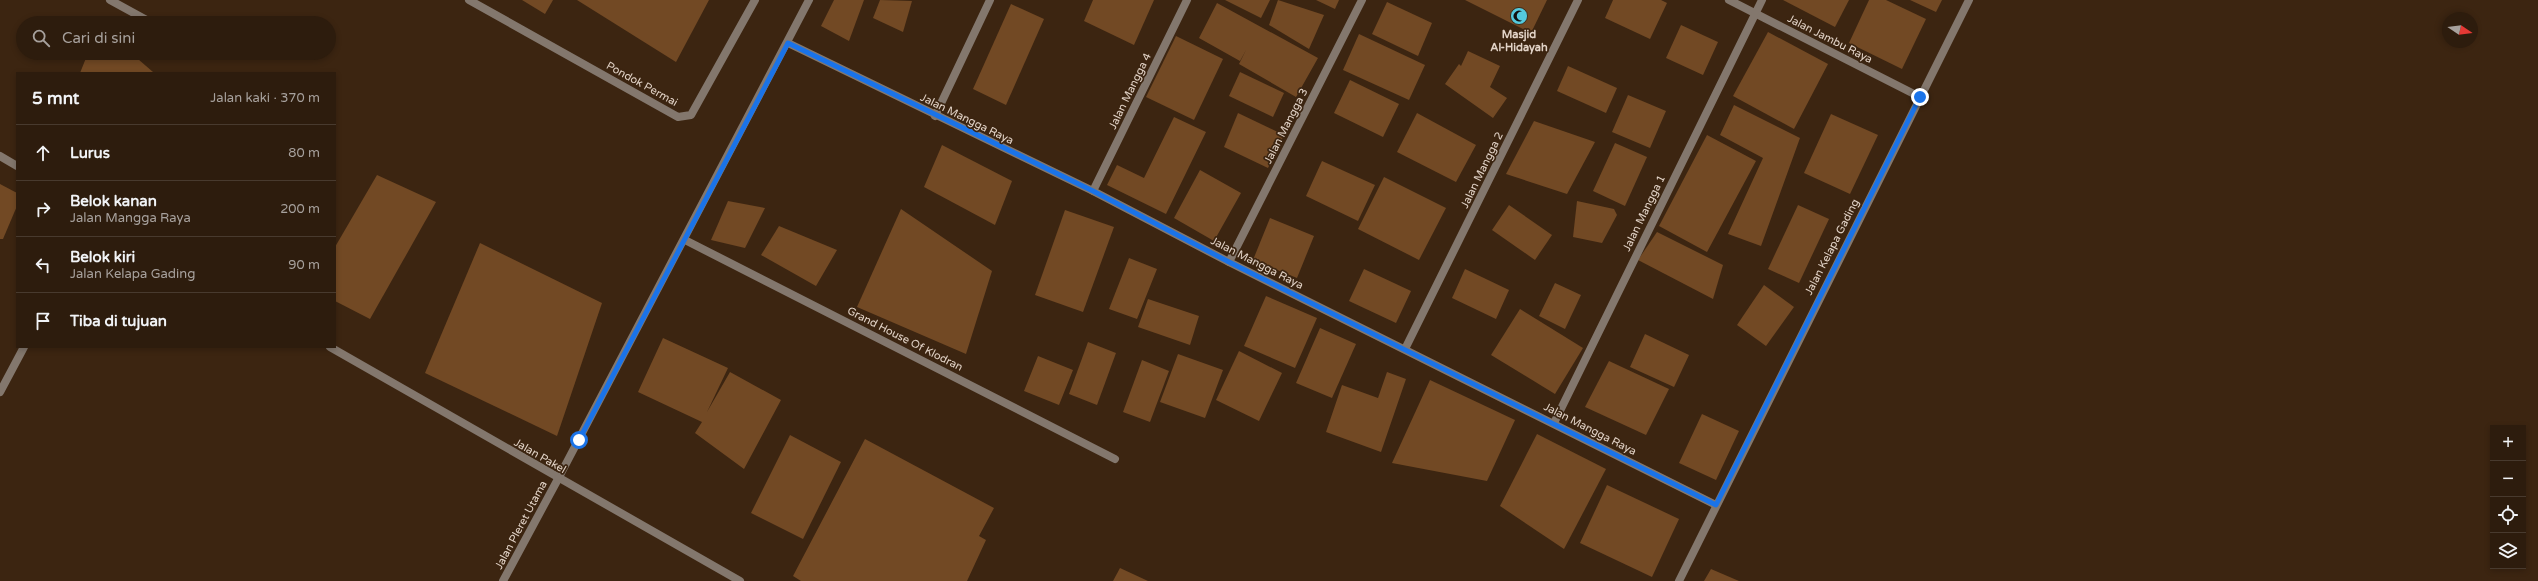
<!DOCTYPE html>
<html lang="id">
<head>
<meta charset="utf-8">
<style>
  :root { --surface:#2d1c0d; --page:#39291b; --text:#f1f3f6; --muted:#a7a19d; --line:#483a2e }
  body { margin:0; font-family:"Varela Round",sans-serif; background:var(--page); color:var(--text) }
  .controls { position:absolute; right:12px; bottom:12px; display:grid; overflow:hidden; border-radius:0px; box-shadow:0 2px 6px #0003 }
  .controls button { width:36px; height:36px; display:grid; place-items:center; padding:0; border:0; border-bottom:1px solid var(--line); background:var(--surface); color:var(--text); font:20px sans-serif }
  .compass { position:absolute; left:2442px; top:12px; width:36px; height:36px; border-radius:50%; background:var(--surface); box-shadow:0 2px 6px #0003; rotate:103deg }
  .stop { position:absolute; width:12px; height:12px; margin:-9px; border:3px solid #1a73e8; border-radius:50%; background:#fff }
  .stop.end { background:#1a73e8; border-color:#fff; box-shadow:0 1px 4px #0008 }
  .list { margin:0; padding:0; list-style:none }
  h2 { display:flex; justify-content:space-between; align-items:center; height:52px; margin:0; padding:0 16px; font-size:17px }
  h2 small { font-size:13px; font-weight:400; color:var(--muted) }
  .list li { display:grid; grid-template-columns:26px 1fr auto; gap:12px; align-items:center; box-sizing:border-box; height:56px; padding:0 16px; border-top:1px solid var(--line) }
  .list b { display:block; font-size:15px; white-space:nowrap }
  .list p { margin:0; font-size:13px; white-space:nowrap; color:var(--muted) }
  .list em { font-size:13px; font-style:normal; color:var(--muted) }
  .icon { flex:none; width:22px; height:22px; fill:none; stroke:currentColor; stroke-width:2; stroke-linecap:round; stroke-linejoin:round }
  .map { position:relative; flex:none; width:2538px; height:581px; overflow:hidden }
  .search { position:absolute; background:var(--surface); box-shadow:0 2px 6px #0003; left:16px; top:16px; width:320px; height:44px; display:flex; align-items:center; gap:10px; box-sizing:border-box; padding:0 14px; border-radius:22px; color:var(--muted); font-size:15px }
  .panel { position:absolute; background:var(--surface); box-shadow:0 2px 6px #0003; left:16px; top:72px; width:320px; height:276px; border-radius:0px }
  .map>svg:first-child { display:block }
</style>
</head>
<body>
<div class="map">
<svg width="2538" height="581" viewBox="0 0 2538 581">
  <rect width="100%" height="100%" fill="#3c2511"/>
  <g fill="#724924">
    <polygon points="522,0 553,0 545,14"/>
    <polygon points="577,0 709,0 676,62"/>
    <polygon points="834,0 864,0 849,41 821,26"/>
    <polygon points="880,0 912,1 903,32 873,18"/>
    <polygon points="1093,0 1154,0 1134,45 1084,21"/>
    <polygon points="1225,0 1270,0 1261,18"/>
    <polygon points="1278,0 1324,15 1309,49 1269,25"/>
    <polygon points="1316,0 1339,0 1335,9"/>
    <polygon points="1465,0 1547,0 1531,33"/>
    <polygon points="1613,0 1661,0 1667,3 1650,39 1605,18"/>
    <polygon points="1783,0 1849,0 1835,27"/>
    <polygon points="1869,0 1886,0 1926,19 1902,69 1849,43"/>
    <polygon points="1910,0 1942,0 1936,12"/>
    <polygon points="1387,2 1432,23 1418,56 1372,34"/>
    <polygon points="1217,3 1318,58 1296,97 1239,64 1246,50 1240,61 1199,38"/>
    <polygon points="1011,4 1044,19 1006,105 973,89"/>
    <polygon points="1681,25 1718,42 1703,75 1666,58"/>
    <polygon points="1768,32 1828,64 1794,129 1733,96"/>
    <polygon points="1359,34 1425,65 1409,100 1343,70"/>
    <polygon points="1176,36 1223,59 1194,120 1146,97"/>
    <polygon points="1468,51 1500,66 1490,87 1507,98 1493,118 1445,84 1459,64 1461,66"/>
    <polygon points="88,53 131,53 153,72 80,73"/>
    <polygon points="1568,66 1617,88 1606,113 1557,91"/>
    <polygon points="1240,72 1284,93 1273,117 1229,96"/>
    <polygon points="1350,80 1399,104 1383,137 1334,113"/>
    <polygon points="1628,95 1666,111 1650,148 1612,132"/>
    <polygon points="1734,105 1800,138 1761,246 1728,234 1763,158 1720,135"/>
    <polygon points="1238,113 1284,135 1268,168 1224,147"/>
    <polygon points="1417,113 1476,145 1456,182 1397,152"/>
    <polygon points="1831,114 1878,135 1850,194 1804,173"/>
    <polygon points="1174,117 1206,132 1166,214 1107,185 1117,165 1144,178"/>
    <polygon points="1534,121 1595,142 1567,194 1506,174"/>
    <polygon points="1707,135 1756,161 1707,252 1659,226"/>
    <polygon points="1615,143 1647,157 1625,206 1593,191"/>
    <polygon points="942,145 1012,181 995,225 924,187"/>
    <polygon points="1322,161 1375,185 1358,221 1306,196"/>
    <polygon points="1200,170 1241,193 1214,241 1174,218"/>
    <polygon points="377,175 436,202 370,319 335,301 335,247"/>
    <polygon points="1384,177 1446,208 1419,260 1358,229"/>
    <polygon points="0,184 17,193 17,206 3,239 0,239"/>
    <polygon points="728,201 765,208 745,248 711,240"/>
    <polygon points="1577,201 1614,209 1617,215 1602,243 1573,237"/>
    <polygon points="1509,205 1552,235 1535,260 1492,230"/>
    <polygon points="1798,205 1829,219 1799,283 1768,269"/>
    <polygon points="901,209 992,271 966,354 857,307"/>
    <polygon points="1065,210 1114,227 1083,312 1035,295"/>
    <polygon points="1270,218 1314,236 1297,278 1253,260"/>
    <polygon points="779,226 837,250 816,286 761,255"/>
    <polygon points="1657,232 1723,265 1713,299 1638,260"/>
    <polygon points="480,243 602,303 557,436 425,373"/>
    <polygon points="1129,258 1157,269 1137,319 1109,309"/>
    <polygon points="1364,269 1411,291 1396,323 1349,301"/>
    <polygon points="1465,269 1509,290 1496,319 1452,298"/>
    <polygon points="1555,283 1581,295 1565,329 1539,316"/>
    <polygon points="1764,285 1794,307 1766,346 1737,325"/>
    <polygon points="1266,296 1317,318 1295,368 1244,346"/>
    <polygon points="1148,299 1199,316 1190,345 1138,327"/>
    <polygon points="1520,309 1583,348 1555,394 1491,355"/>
    <polygon points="1320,328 1356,344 1332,398 1296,383"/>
    <polygon points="1645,334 1689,355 1674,387 1630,367"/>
    <polygon points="663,338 728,368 707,412 730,372 781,400 744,469 695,433 702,422 638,392"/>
    <polygon points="1088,342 1116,353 1097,405 1069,394"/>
    <polygon points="1239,351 1282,373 1259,421 1216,400"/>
    <polygon points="1178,354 1223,370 1205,418 1160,402"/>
    <polygon points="1038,356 1073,370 1059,405 1024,391"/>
    <polygon points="1142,360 1169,371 1150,422 1123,412"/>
    <polygon points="1609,361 1669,389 1646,435 1585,407"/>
    <polygon points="1387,372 1406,379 1381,452 1326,432 1342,385 1378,398"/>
    <polygon points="1430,380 1515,420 1487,481 1392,463"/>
    <polygon points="1702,414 1739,431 1716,480 1679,463"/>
    <polygon points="1537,434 1606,469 1564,549 1500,506"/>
    <polygon points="790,435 841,462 803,539 751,513"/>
    <polygon points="865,439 994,508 979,536 986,540 967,581 801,581 793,576"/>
    <polygon points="1607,485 1679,519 1652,577 1580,543"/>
    <polygon points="1120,568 1148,581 1113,581"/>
    <polygon points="1711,569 1739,581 1704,581"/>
  </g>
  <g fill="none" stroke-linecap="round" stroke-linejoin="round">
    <g stroke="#83776d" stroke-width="8">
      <polyline points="110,0 152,23"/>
      <polyline points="469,0 678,117 691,115 755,0"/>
      <polyline points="1729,0 1920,97"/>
      <polyline points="788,43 1093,191 1229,262 1716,505"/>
      <polyline points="935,116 990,0"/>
      <polyline points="1093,191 1187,0"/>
      <polyline points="685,240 1115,459"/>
      <polyline points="1229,262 1362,0"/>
      <polyline points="1405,349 1578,0"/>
      <polyline points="0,392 24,347"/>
      <polyline points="1554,423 1762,0"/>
      <polyline points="558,479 809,0"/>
      <polyline points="1679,581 1969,0"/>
    </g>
    <g stroke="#83776d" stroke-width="8">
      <polyline points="0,156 17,166"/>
      <polyline points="330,347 740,581"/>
      <polyline points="503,581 558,479"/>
    </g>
  </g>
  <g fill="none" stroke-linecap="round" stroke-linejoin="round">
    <polyline stroke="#1a73e8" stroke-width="5" points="579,440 788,43 1093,191 1229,262 1716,505 1920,97"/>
  </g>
  <defs>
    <g id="mosque-disc" transform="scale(0.9)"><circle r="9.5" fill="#54cade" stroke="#3c2511"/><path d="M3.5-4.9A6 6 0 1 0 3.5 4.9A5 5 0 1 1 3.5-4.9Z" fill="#111"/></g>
  </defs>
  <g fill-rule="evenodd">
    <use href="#mosque-disc" x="1519" y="16"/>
  </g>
  <g text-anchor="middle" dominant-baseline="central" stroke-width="3.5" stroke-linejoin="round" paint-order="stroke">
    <g font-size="11" font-weight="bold" fill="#e3d4c8" stroke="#3c2511">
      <text x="1519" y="34">Masjid<tspan x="1519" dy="13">Al-Hidayah</tspan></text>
    </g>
    <g font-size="11" fill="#e3d4c8" stroke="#3c2511">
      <text transform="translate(1830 39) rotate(27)">Jalan Jambu Raya</text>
      <text transform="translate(642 84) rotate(29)">Pondok Permai</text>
      <text transform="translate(1130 91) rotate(-64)">Jalan Mangga 4</text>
      <text transform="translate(967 119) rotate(26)">Jalan Mangga Raya</text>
      <text transform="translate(1286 126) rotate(-63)">Jalan Mangga 3</text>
      <text transform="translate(1482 170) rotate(-64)">Jalan Mangga 2</text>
      <text transform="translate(1644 213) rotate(-64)">Jalan Mangga 1</text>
      <text transform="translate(1832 247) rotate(-63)">Jalan Kelapa Gading</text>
      <text transform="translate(1257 263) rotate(27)">Jalan Mangga Raya</text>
      <text transform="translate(905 339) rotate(27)">Grand House Of Klodran</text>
      <text transform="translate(1590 429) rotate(27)">Jalan Mangga Raya</text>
      <text transform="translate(540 456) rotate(30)">Jalan Pakel</text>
      <text transform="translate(521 525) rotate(-62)">Jalan Pleret Utama</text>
    </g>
  </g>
</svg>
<div class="controls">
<button>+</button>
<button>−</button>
<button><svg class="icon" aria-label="locate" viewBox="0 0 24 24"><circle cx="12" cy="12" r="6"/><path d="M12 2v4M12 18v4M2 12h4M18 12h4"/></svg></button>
<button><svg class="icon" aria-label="layers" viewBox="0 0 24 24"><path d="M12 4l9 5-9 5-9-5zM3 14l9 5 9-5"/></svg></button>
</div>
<svg class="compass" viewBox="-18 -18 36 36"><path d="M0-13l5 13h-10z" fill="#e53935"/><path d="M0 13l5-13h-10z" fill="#a7a19d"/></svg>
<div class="stop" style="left:579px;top:440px"></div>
<div class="stop end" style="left:1920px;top:97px"></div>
<div class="search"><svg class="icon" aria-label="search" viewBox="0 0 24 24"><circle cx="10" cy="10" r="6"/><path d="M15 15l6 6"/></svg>Cari di sini</div>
<section class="panel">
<h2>5 mnt<small>Jalan kaki · 370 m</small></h2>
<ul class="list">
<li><svg class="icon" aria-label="ahead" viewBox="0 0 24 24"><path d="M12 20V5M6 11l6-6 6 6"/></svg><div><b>Lurus</b></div><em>80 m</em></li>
<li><svg class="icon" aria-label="right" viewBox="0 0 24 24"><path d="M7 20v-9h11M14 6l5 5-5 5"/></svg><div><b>Belok kanan</b><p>Jalan Mangga Raya</p></div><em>200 m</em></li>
<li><svg class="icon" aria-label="left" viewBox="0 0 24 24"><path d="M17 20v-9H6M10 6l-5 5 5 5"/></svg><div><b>Belok kiri</b><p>Jalan Kelapa Gading</p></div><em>90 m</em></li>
<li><svg class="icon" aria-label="arrive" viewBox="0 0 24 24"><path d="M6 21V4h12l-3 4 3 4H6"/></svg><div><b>Tiba di tujuan</b></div></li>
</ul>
</section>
</div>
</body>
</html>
